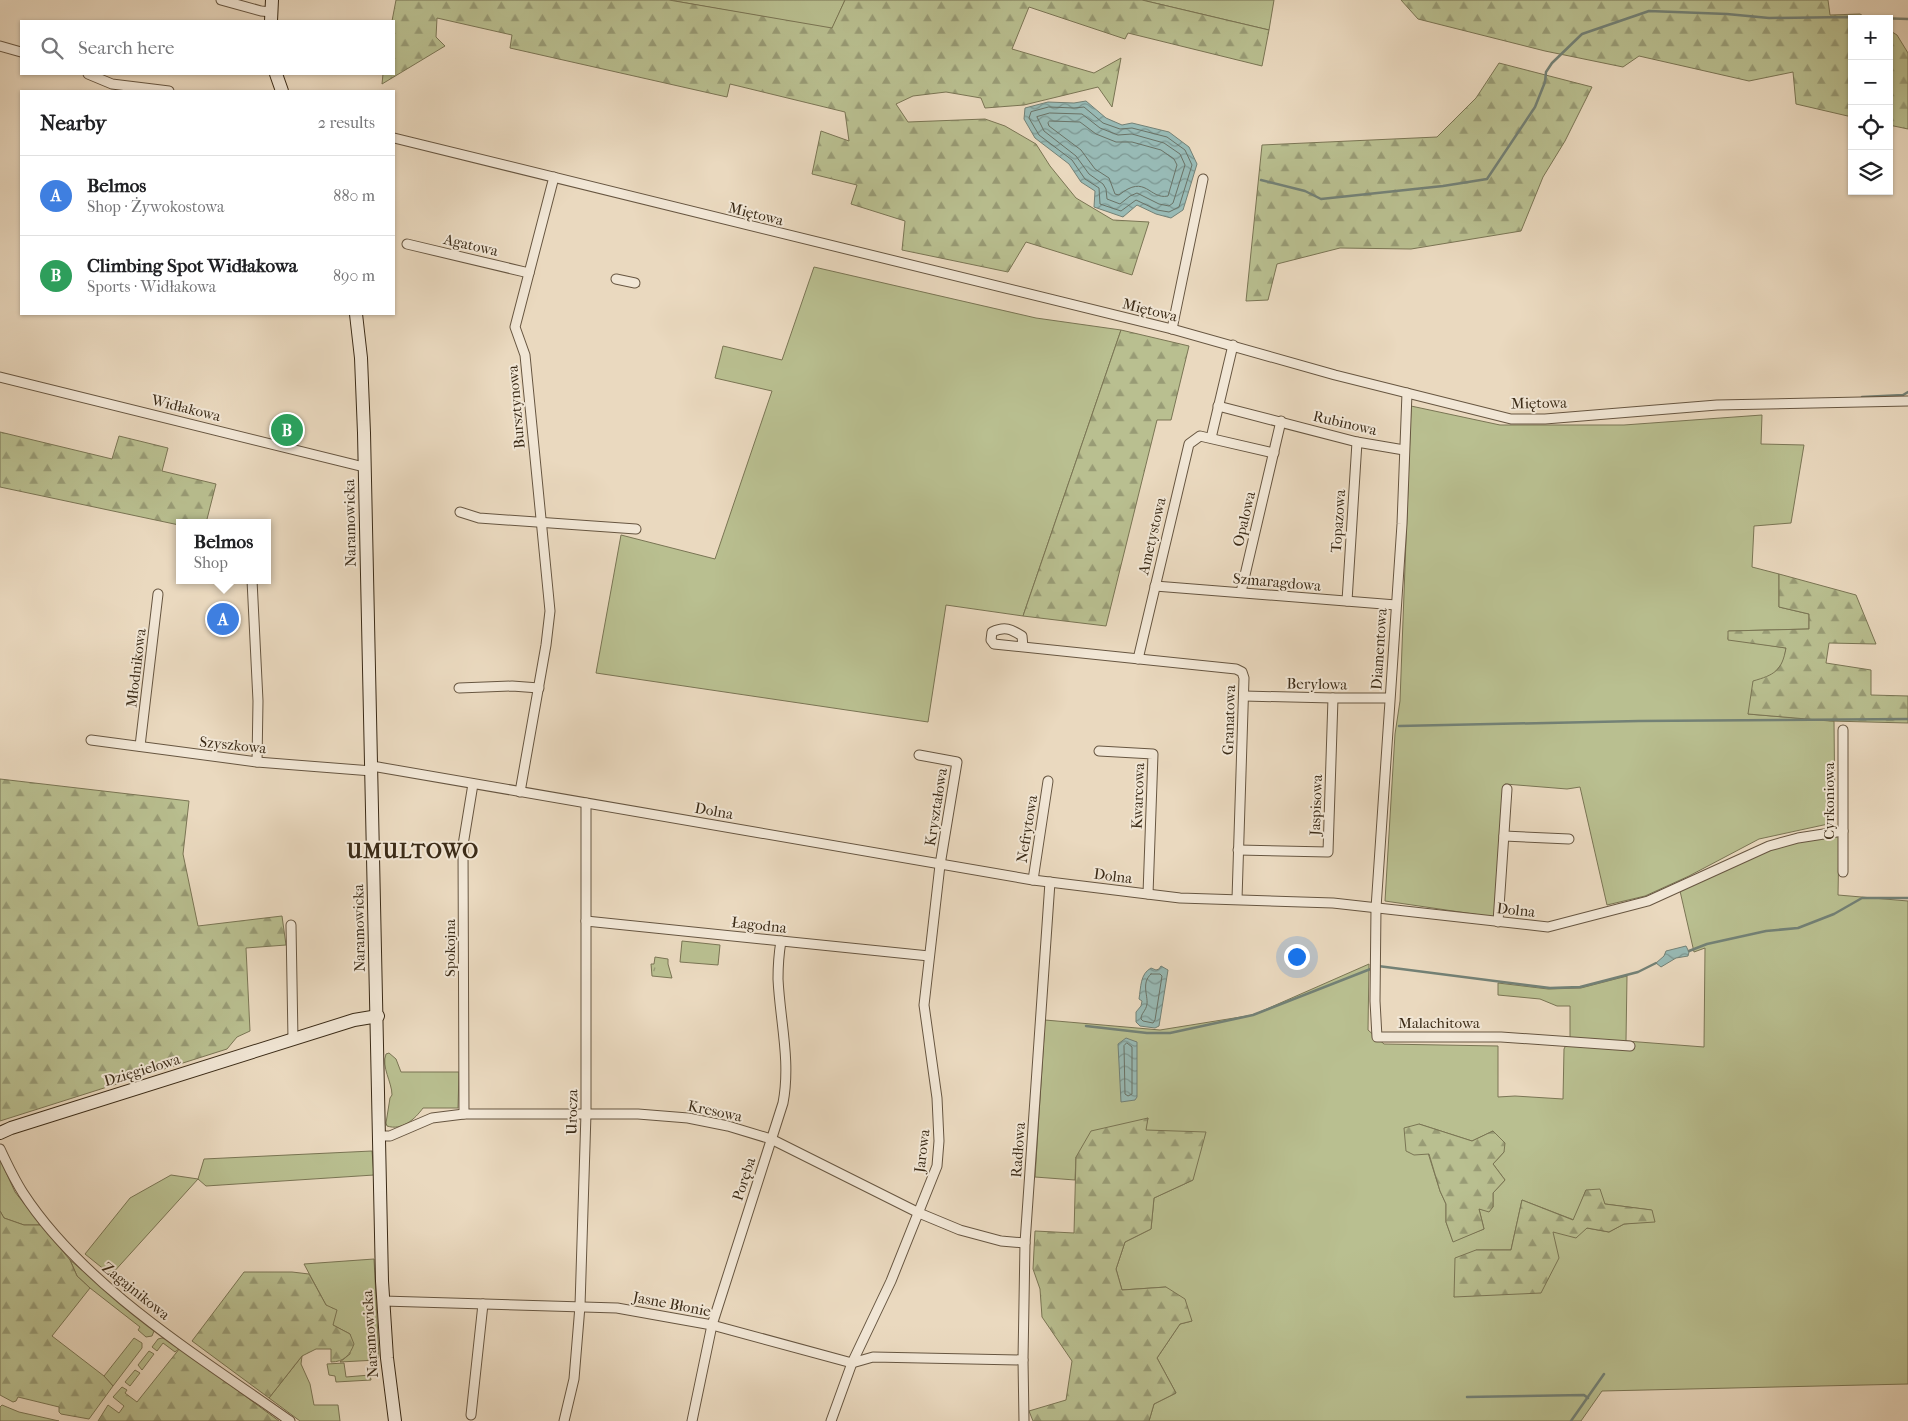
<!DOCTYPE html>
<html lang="en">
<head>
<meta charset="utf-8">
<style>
  :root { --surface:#fff; --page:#f2f2f2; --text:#202124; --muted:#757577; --line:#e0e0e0; --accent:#7c3aed }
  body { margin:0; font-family:"IM FELL French Canon",serif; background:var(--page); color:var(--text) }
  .controls { position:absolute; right:15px; top:15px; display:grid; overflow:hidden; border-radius:0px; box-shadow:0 1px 4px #0004 }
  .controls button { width:45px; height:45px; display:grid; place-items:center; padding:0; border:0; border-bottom:1px solid var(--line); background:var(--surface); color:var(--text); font:25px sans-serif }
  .you { position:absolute; left:1296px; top:956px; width:18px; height:18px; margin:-12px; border:4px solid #fff; border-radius:50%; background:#1a73e8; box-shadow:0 0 0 8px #1a73e833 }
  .badge { display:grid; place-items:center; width:32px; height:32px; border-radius:50%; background:var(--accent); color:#fff; font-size:16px; font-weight:700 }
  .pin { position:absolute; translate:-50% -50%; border:2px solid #fff; box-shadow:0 1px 5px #0006 }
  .popup { position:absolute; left:176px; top:519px; width:95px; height:65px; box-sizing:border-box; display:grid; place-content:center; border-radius:0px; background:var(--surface); filter:drop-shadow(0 1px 4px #0005); font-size:16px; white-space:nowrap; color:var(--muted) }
  .popup b { font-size:19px; color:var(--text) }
  .popup::after { content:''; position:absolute; left:50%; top:100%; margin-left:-10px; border:10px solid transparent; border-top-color:var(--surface) }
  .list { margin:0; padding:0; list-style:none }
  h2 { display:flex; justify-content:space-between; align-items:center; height:65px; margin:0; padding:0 20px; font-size:21px }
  h2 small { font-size:16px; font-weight:400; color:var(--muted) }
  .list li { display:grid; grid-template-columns:32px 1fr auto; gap:15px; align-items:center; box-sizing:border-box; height:80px; padding:0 20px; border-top:1px solid var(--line) }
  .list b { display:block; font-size:19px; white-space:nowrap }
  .list p { margin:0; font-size:16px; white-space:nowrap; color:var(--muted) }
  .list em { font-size:16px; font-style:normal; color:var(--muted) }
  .icon { flex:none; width:28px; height:28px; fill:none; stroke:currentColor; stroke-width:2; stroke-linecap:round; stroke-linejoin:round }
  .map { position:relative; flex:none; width:1908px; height:1421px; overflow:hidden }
  .search { position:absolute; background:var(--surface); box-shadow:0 1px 4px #0004; left:20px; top:20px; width:375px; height:55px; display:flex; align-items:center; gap:12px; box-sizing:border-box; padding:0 18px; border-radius:0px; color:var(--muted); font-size:19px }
  .panel { position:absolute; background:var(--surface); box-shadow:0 1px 4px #0004; left:20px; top:90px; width:375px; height:225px; border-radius:0px }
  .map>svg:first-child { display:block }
</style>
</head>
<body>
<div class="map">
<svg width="1908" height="1421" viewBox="0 0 1908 1421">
  <defs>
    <pattern id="forest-firs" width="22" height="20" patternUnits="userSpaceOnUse" patternTransform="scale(1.25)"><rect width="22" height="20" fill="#b9bf90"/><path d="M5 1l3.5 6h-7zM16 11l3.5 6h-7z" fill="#989b75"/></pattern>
    <pattern id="park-tufts" width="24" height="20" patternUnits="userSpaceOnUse" patternTransform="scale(1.25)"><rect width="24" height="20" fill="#b9bf90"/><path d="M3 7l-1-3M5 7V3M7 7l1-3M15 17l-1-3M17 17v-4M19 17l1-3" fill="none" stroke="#989b75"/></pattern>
    <pattern id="water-waves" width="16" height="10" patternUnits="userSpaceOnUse" patternTransform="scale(1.25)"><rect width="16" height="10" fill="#98bab5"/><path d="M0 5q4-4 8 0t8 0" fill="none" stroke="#7d9792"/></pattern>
  </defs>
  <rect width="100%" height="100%" fill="#ead9bf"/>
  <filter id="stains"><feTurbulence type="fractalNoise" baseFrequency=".004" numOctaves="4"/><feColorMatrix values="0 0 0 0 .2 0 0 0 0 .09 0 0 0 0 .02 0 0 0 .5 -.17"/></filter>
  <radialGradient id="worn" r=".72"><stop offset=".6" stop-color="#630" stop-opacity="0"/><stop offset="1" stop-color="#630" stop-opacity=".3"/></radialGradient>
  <g fill="#b9bf90" stroke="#7a7554" fill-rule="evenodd">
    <polygon points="669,0 845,0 832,29"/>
    <polygon points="1142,0 1274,0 1269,30"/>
    <polygon points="814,267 1036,318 1121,330 1023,616 946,605 928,722 596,673 621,535 715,559 772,391 715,378 723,346 782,360"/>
    <polygon points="1411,406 1500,425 1624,425 1762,415 1761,444 1804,445 1791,523 1754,526 1752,567 1779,574 1779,607 1809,614 1809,629 1729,631 1728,639 1786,648 1784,661 1772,676 1748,714 1834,721 1835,819 1828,824 1759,839 1689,876 1645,896 1607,905 1580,787 1567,789 1505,784 1494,917 1385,901 1395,734 1400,701"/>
    <path d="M1839,836L1838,895L1908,901V1384L1602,1391L1581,1421H1149L1154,1404L1176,1393L1157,1358L1180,1324L1192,1321L1166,1287L1122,1290L1116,1269L1125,1242L1151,1229L1154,1198L1193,1180L1145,1130L1148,1118L1076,1157L1075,1180L1035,1177L1045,1020L1160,1030L1253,1015L1369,964L1368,1030L1384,1044L1498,1046V1097L1515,1096L1563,1099L1564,1049L1570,1037V1006H1557L1540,999L1498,995V983L1548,989L1581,988L1627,976L1626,1041L1704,1047L1705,948L1694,952L1680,891L1760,851L1805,839ZM1419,1124L1472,1141L1493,1131L1504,1152L1493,1164L1505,1180L1493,1193V1207L1489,1211L1479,1209L1484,1229L1453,1241L1446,1222V1204L1440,1191ZM1586,1190L1605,1204L1651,1210L1654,1221L1624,1224L1609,1232L1587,1228L1552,1231L1454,1297L1476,1250H1511L1522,1200L1574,1220Z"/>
    <polygon points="682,941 720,945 718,965 680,962"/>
    <path d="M389,1053L396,1059L401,1072H459L458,1108H423C415,1119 402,1131 387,1126L386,1123L390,1098L392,1095C392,1082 381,1067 386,1054Z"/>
    <polygon points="372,1151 374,1175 206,1186 198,1179 111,1275 85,1254 130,1198 171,1175 198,1179 204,1159"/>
    <polygon points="0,1159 15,1192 41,1225 24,1225 4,1218 0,1211"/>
    <polygon points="374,1259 379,1356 377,1360 340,1362 350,1354 350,1334 333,1325 326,1305 304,1264"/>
    <polygon points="70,1260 151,1328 154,1331 152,1336 146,1337 138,1330 140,1327 90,1288 77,1276"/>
    <polygon points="134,1338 142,1343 142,1348 113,1386 104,1376"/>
    <polygon points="162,1338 167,1339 180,1348 175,1352 163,1343 157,1351 152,1347 158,1339"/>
    <polygon points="149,1351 154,1354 142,1370 138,1365"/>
    <polygon points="302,1356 301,1364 310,1384 314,1405 338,1405 340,1421 300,1421 269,1398"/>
    <polygon points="344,1363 346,1377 370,1375 371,1380 336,1382 335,1376 329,1375 327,1364"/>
    <polygon points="135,1370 140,1373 130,1386 125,1382"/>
    <polygon points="2,1405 19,1412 59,1421 0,1421 0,1407"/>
  </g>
  <g fill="url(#forest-firs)" stroke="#7a7554">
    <polygon points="396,0 669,0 832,28 845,0 1142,0 1269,30 1262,66 1128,33 1125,39 1029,7 1012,49 1094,73 1121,58 1112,107 1098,87 1024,105 985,108 981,98 946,92 913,96 896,104 908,122 985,119 1005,126 1036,144 1050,166 1076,198 1113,220 1149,222 1132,275 1026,242 1008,272 902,250 905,221 851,204 857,185 812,174 821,131 849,141 845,112 730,84 727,97 510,48 512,35 437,18 436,37 445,46 382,84 383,74 394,74 394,21 392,21"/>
    <polygon points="1401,0 1828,0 1830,15 1860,14 1868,19 1852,19 1852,117 1796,104 1793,72 1749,81 1639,56 1623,67 1545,51 1418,19"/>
    <polygon points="1889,30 1897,35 1908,53 1908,129 1889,125"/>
    <polygon points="1499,63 1592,87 1565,141 1543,177 1521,231 1411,249 1340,248 1277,264 1268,300 1246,301 1262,145 1437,137 1476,98"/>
    <polygon points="1121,330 1189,346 1171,420 1157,420 1106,626 1023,616"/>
    <polygon points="0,432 112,459 119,436 168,448 162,471 216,484 206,523 179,523 179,525 0,487"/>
    <path d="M1779,574L1856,595L1876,644L1829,643L1826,663L1871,670V695L1908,696V723L1830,721L1748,714L1753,681C1774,675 1782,671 1786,648L1728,640V631L1809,629V614L1779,607Z"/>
    <polygon points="0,779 189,801 183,854 198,926 282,916 286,945 246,948 250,1031 237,1037 227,1049 0,1121"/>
    <polygon points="1148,1118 1146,1130 1206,1132 1193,1180 1154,1198 1151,1229 1125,1242 1116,1269 1122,1290 1166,1287 1185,1299 1192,1321 1180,1324 1157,1358 1176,1393 1154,1404 1149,1421 1033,1421 1029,1411 1066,1400 1072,1361 1042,1317 1040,1289 1033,1269 1035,1231 1074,1233 1076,1157 1091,1131"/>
    <polygon points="1419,1124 1472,1141 1493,1131 1505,1143 1504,1152 1493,1164 1505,1180 1493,1193 1493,1207 1489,1212 1479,1209 1484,1229 1453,1242 1446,1222 1446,1204 1440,1191 1429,1154 1414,1155 1406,1151 1404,1128"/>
    <polygon points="1600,1189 1605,1204 1652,1210 1655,1222 1624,1224 1609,1232 1587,1228 1576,1238 1553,1232 1559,1258 1541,1293 1454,1297 1455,1258 1476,1250 1511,1250 1522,1200 1573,1220 1586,1190"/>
    <polygon points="0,1211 4,1218 24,1225 41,1225 70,1260 77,1276 90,1288 52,1336 104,1376 113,1386 89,1419 61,1414 59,1412 59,1407 18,1397 16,1401 13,1402 0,1395"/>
    <path d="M244,1272H292L309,1274L326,1305L337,1310L333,1325L350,1334L354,1344C350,1355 344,1362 331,1362V1349H316L302,1356L269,1398L192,1341Z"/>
    <polygon points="180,1348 279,1421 98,1421 108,1405 119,1413 124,1406 113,1397 122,1387 127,1390 125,1393 137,1402"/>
  </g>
  <polygon fill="url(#park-tufts)" stroke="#7a7554" points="655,957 668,959 668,964 672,978 652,976 651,964 654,964"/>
  <g fill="url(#water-waves)" stroke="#738176">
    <polygon points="1086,101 1106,118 1122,125 1132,123 1169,132 1189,147 1197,164 1183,210 1171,218 1156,214 1137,205 1123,217 1094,207 1095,191 1081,182 1069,164 1035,138 1024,119 1025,108 1048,102 1074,103"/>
    <polygon points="1686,946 1689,952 1688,956 1676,958 1661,967 1656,963 1664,956 1666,951"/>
    <path d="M1161,966L1168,970L1159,1026L1155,1028L1140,1026L1136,1022V1012L1141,1006L1142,1001L1139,999C1141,987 1140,974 1151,968L1156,970L1159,969Z"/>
    <polygon points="1126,1038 1137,1042 1137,1097 1135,1100 1121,1102 1118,1044"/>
  </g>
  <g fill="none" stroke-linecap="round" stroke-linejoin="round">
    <g stroke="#6a7266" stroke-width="1">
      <polygon points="1049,107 1074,108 1084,107 1103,123 1120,129 1132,128 1167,137 1185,150 1192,165 1179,207 1169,212 1157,210 1136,200 1121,211 1100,204 1099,188 1085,179 1072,160 1039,135 1029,118 1031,112"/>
      <polygon points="1050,113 1082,114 1100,128 1118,135 1132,134 1164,143 1180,154 1185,165 1173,203 1169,206 1159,204 1137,193 1130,196 1120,204 1107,199 1106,189 1103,184 1089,174 1076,156 1044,131 1037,117"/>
      <path d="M1050,121L1080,122L1096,134L1116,142H1132L1161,150L1174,159L1177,165L1168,196C1149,200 1146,173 1119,195L1115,194L1109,178L1095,169L1081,150L1049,126L1048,123Z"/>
      <path d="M1151,974H1160L1162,976L1155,1020L1153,1023L1143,1021L1141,1019C1141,1013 1146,1011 1147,1004C1148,995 1141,983 1151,974Z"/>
      <polygon points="1127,1043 1132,1047 1132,1094 1128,1096 1125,1094 1124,1046"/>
    </g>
    <g stroke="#738176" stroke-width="2.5">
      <polyline points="1261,180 1305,191 1321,199 1443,186 1487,179 1535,107 1545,82 1546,72 1552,63 1582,34 1649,11 1727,14 1769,18 1846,17 1908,19"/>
      <polyline points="1862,397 1903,395 1908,392"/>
      <polyline points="1399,726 1639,721 1908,719"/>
      <polyline points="1689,951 1707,944 1766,931 1798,928 1834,914 1862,898 1908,898"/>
      <polyline points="1378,966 1550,988 1580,987 1638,972 1656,963"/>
      <polyline points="1086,1026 1147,1033 1170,1033 1253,1015 1373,968"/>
      <polyline points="1467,1397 1584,1395 1588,1398"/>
      <polyline points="1571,1421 1604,1374"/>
    </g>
    <g stroke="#675641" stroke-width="11">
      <g id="street">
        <polyline points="221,0 261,11 272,12"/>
        <polyline points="0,46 21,52"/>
        <polyline points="88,74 112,84 169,91"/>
        <polyline points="394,138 1172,329 1335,375 1511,419 1545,419 1717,405 1908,401"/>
        <polyline points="407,244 529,273"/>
        <polyline points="616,279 635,283"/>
        <polyline points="1172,329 1203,179"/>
        <polyline points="0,377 364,467"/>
        <polyline points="1407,393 1402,524 1376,908 1375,1001 1377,1037 1501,1037 1630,1046"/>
        <polyline points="1218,406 1357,442 1404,450"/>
        <polyline points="1211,438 1233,345"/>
        <polyline points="460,512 479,518 636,529"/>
        <polyline points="252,580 258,701 257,762"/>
        <polyline points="1155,586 1396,605"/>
        <polyline points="1241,592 1281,421"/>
        <polyline points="1347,601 1357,442"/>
        <path d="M1023,647L1022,636C1011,629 1005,626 992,632L991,640L994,644L1236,669L1242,672L1244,678L1237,899"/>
        <polyline points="1138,659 1189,444 1200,436 1274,453"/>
        <polyline points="459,688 512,686 539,688"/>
        <polyline points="1244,696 1333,698 1389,698"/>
        <polyline points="91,740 257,762 372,771"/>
        <polyline points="140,746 158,594"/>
        <polyline points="1099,751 1153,754 1148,894"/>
        <polyline points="372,766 1033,880 1180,898 1333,903 1548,927 1648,901 1769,846 1798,838 1843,831"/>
        <polyline points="520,792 546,645 550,611 525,355 515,327 554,177"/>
        <polyline points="1504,836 1569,839"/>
        <polyline points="1238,850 1328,852 1333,698"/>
        <polyline points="1843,872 1843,730"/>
        <polyline points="1033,880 1048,781"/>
        <polyline points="586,921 929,956"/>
        <polyline points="1498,922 1507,789"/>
        <polyline points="291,925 293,1039"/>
        <polyline points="464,1114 463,845 473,784"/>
        <polyline points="380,1136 390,1136 432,1118 464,1114 638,1114 688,1118 728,1126 771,1139 919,1213 960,1230 1001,1241 1025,1243"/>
        <path d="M0,1149C7,1164 14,1179 23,1193C84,1287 200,1357 290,1421"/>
        <polyline points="383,1301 617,1308 712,1325 852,1363 873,1357 1023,1360"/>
        <polyline points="471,1415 483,1304"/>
        <polyline points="564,1421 574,1379 580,1306 586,1113 586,803"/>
        <path d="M692,1421L712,1325L783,1103C791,1061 780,1021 778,979C778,966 779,953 781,941"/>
        <polyline points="831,1421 852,1363 891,1281 937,1166 939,1141 937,1098 924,1005 940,865 957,762 919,755"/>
        <polyline points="1024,1421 1023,1360 1025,1243 1050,882"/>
      </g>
    </g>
    <g stroke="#3b2b17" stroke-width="14">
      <g id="secondary">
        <polyline points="271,21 272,0"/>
        <polyline points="276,74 282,91"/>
        <polyline points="356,314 361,358 364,433 382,1281 387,1358 395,1421"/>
        <polyline points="0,1133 11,1128 354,1020 378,1016"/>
      </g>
    </g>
    <use href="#street" stroke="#f1e6d5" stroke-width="9"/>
    <use href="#secondary" stroke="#f1e6d5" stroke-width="12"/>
  </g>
  <g text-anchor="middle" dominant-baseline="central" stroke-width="4" stroke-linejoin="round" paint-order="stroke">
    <g font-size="15" fill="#3b2b17" stroke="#f1e6d5">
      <text transform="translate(756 214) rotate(14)">Miętowa</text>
      <text transform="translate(471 245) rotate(13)">Agatowa</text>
      <text transform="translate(1150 310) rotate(14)">Miętowa</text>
      <text transform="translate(1539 403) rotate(-1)">Miętowa</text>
      <text transform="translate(516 407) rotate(-95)">Bursztynowa</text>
      <text transform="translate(186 408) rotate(14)">Widłakowa</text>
      <text transform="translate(1345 423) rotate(13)">Rubinowa</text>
      <text transform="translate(1244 519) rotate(-77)">Opalowa</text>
      <text transform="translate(1338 521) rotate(-86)">Topazowa</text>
      <text transform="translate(350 523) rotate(-91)">Naramowicka</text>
      <text transform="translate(1152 536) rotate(-77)">Ametystowa</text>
      <text transform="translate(1277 582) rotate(5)">Szmaragdowa</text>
      <text transform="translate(1379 649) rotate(-86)">Diamentowa</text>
      <text transform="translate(136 668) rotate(-83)">Młodnikowa</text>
      <text transform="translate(1317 684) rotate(1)">Berylowa</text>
      <text transform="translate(1229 720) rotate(-88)">Granatowa</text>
      <text transform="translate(233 745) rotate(6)">Szyszkowa</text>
      <text transform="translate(1138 796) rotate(-88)">Kwarcowa</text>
      <text transform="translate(1829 801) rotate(-90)">Cyrkoniowa</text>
      <text transform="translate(1316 805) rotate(-88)">Jaspisowa</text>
      <text transform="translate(936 807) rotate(-81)">Kryształowa</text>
      <text transform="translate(714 811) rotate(10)">Dolna</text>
      <text transform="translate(1027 829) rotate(-81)">Nefrytowa</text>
      <text transform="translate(1113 876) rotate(7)">Dolna</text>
      <text transform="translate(1516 910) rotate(6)">Dolna</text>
      <text transform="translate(759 925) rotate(6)">Łagodna</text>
      <text transform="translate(359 928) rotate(-91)">Naramowicka</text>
      <text transform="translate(450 948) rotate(-90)">Spokojna</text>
      <text x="1439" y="1023">Malachitowa</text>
      <text transform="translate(142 1070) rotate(-17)">Dzięgielowa</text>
      <text transform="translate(715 1111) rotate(12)">Kresowa</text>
      <text transform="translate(572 1112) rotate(-89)">Urocza</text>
      <text transform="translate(1018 1150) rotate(-86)">Radłowa</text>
      <text transform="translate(922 1151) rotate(-83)">Jarowa</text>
      <text transform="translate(744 1179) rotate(-72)">Poręba</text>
      <text transform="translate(136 1291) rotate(39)">Zagajnikowa</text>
      <text transform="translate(672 1304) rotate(11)">Jasne Błonie</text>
      <text transform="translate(370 1334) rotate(-94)">Naramowicka</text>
    </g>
    <g font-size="20" font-weight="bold" letter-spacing="1" fill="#3b2b17" stroke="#f1e6d5">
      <text x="413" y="851">UMULTOWO</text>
    </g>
  </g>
  <rect width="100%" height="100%" filter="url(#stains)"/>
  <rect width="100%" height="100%" fill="url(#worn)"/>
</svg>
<div class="controls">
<button>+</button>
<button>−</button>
<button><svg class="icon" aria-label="locate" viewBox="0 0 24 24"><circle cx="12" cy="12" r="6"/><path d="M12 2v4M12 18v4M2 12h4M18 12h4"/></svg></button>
<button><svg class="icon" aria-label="layers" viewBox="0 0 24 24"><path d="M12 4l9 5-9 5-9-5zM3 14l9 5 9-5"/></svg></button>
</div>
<div class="you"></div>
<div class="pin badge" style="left:223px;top:619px;background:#3f7fe0">A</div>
<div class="popup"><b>Belmos</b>Shop</div>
<div class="pin badge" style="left:287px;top:430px;background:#2e9e5b">B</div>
<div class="search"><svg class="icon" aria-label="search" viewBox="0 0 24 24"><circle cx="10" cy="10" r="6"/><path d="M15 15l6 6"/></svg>Search here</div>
<section class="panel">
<h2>Nearby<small>2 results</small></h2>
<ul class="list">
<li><span class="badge" style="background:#3f7fe0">A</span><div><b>Belmos</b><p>Shop · Żywokostowa</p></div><em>880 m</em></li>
<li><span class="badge" style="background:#2e9e5b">B</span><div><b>Climbing Spot Widłakowa</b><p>Sports · Widłakowa</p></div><em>890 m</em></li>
</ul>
</section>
</div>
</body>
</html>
